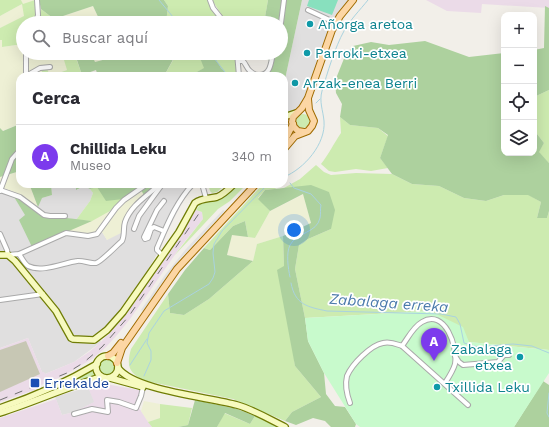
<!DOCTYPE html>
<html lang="es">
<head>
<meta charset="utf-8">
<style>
  :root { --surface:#fff; --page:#f7f7f7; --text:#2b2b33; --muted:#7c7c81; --line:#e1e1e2; --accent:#7c3aed }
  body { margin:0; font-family:"Work Sans",sans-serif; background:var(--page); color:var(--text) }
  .controls { position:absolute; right:12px; top:12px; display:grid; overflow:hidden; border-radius:8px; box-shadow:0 4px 16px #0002 }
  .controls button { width:36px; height:36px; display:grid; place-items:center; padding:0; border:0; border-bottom:1px solid var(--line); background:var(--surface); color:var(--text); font:20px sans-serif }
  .you { position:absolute; left:294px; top:230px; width:14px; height:14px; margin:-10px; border:3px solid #fff; border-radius:50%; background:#1a73e8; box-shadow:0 0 0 6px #1a73e833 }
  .badge { display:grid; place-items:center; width:26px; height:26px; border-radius:50%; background:var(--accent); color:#fff; font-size:13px; font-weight:700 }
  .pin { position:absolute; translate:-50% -33px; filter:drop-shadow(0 1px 2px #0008) }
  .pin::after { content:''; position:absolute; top:21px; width:14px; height:12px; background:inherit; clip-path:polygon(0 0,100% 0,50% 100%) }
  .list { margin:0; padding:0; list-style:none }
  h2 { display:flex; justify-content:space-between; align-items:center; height:52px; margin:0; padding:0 16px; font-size:17px }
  h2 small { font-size:13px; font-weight:400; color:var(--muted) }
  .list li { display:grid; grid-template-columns:26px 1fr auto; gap:12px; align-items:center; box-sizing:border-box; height:64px; padding:0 16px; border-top:1px solid var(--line) }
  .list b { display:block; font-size:15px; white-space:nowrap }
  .list p { margin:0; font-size:13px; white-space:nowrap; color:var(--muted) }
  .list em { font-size:13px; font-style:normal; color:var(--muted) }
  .icon { flex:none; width:22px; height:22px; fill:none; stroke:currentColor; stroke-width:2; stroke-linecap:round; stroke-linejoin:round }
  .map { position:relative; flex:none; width:549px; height:427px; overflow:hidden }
  .search { position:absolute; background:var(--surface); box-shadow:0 4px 16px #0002; left:16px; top:16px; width:272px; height:44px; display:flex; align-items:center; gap:10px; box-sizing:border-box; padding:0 14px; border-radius:22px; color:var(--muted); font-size:15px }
  .panel { position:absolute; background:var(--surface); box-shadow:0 4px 16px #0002; left:16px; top:72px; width:272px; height:116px; border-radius:12px }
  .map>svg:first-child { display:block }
</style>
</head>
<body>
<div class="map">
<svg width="549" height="427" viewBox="0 0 549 427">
  <rect width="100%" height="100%" fill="#f2efe9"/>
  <g fill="#e0dfdf">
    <polygon points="302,0 350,0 318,61 302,103 296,110 288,111 284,110 284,84"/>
    <polygon points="51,184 76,184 77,190 84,186 90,189 93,193 90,201 76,220 67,218 47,218 41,216 28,205 14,197 26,216 61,233 88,235 102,232 107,240 123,224 141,198 160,188 163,184 196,184 186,195 167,232 161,247 145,275 111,321 97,335 101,342 74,362 45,374 42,372 28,338 0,348 0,187 15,192 24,197 42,198 52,195"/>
    <polygon points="88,387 95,402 74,412 62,415 55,397"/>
  </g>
  <g fill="#ebdbe8">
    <polygon points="426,0 549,0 549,8 482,4 481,13 447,11"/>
    <polygon points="196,210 202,212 203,219 181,246 130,319 117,335 105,348 92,359 61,377 41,385 34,390 0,402 0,348 28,338 42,372 44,372 45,374 74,362 89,352 101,342 119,323 163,260"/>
    <polygon points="106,384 144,391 139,408 152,427 0,427 0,418 56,399 62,415 74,412 94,402 88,387"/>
  </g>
  <polygon fill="#c7c7b4" points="26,341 40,374 0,392 0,350"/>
  <g fill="#eef0d5">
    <polygon points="21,0 35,0 24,17 0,28 0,16 22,4"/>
    <polygon points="93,6 101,23 63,23 60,17"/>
    <polygon points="0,40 2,40 2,47 23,44 23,76 20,76 20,124 2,131 0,128"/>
    <polygon points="27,53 71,53 73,57 67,70 50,76 46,66 41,68 43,76 27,76"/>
    <polygon points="91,53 129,53 95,62"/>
    <polygon points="20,171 19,180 20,184 27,184 30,186 38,207 15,192 0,187 0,177"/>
    <polygon points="139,187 144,195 123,224 121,233 107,240 102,232 88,235 67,231 110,211"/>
    <polygon points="304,194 311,224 283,236 257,244 253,261 227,255 232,234 255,238 270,211"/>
    <polygon points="144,401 160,404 160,418 148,422 141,411"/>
  </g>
  <g fill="#cdebb0">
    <polygon points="0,0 21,0 23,4 35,0 36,15 32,23 23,23 23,44 2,47 2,40 0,40 0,28 24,16 22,4 0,16"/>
    <polygon points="164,0 208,0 214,13 222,23 166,23 168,6"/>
    <polygon points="212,0 268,0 264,23 227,23"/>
    <polygon points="41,9 54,19 60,17 63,22 54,23 53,21 37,23"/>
    <polygon points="71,53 91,53 76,58 82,75 79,76 43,76 41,68 46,66 50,76 67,70 64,60 73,57"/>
    <polygon points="173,53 198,53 205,68 193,74 194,76 164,76 176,55"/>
    <polygon points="221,53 234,53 237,76 230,76 221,68 214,56"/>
    <polygon points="549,90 549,163 538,152 544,143 534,130 534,97"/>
    <circle cx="303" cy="121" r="7"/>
    <path d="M340,117L350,125L378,128L388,136L380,158L388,168L371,171L356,169L335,172L329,171L321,164C329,154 334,143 341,133Z"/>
    <polygon points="316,165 324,172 331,175 356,173 392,174 412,184 439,186 464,198 486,201 504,195 529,195 541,202 537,218 547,218 549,211 549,350 469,342 430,311 305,318 295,269 299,245 308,239 331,229 329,192 284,188 300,179"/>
    <polygon points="208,184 226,184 217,192 212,193 210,191"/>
    <polygon points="236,184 247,184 230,201 218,209 174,256 203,219 202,212 196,210 199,206 198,205 201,202 215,200"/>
    <polygon points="263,184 281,184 275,189 265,190 258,198 270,211 255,238 248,237 245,221 233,226 210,250 204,248"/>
    <polygon points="97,186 123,199 110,211 92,221 76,220 90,201 93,193 90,189"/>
    <path d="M283,236L284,266L295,366L321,397L292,412L285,421L233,399L146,381C129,374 126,366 131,349L168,294L170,313L184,315L209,299L253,261L257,244Z"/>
    <circle cx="107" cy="368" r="9"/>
    <polygon points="93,369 96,375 67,385 68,382"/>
    <polygon points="160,404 192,408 188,425 178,427 152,427 148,422 160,418"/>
    <polygon points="224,413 250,424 255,416 278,427 217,427"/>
  </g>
  <g fill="#add19e">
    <polygon points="39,0 164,0 168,6 166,23 101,23 93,6 54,19 41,9"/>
    <polygon points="268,0 302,0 284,84 284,76 266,76 270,71 273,62 268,60 266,53 281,53 281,23 264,23"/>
    <polygon points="545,6 549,8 549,90 534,97 534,50 544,48"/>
    <polygon points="425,41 469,57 504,53 504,153 534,153 534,130 544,143 539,152 549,163 549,211 547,218 537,218 541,202 528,195 504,195 486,201 464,198 439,186 412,184 392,174 380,158 388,135 378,128 350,125 340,117 342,104 336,93 335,81 345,56 353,46 371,42 389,45"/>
    <polygon points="91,53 95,62 129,53 173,53 176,54 164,76 98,76 96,70 82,75 76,57"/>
    <polygon points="198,53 221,53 214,56 221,68 230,76 194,76 193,74 204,68"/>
    <polygon points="20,124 20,171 0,177 0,128 3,131"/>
    <polygon points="27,184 51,184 52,195 42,198 38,207 30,186"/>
    <polygon points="76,184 157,184 144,195 139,187 123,199 106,201 97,187 90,189 84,186 76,190"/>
    <polygon points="311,185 329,192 335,210 331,229 308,239 299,245 295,269 305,318 308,341 324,373 326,394 335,406 345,407 356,424 355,427 331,427 325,421 313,418 296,425 285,421 292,412 321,397 295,366 277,270 284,266 283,236 311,223 303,194 270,211 258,199 265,190"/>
    <polygon points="14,197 20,199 41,216 47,218 67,218 92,221 32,247 19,220 25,215"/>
    <polygon points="245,221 248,237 232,235 227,255 253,261 209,299 184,315 170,313 168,294 185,270 204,248 210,250 233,226"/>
    <polygon points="543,381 549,385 549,427 514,427"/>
    <polygon points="195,400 237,409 255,416 250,424 225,413 217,427 178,427 188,425"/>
  </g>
  <polygon fill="#c8facc" points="430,311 463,327 469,342 549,350 549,373 514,427 360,427 356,424 324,373 308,341 305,318"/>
  <polygon fill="#88e0be" points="309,0 338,0 332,15 307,6"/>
  <polygon fill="#e2e2e2" points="223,210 225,211 180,259 143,311 141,310 165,275 186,249"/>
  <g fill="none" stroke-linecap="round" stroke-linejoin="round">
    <g stroke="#aad3df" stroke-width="1">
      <polyline points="159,0 178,23"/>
      <polyline points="210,53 228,76"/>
      <polyline points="316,103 320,99"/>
      <path d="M284,177C304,169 326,144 324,121C323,110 319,102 322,91C327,74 335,47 344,31C350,20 360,10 368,0"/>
      <path d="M290,183L294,188L311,194L321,205C320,209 321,214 320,218C317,233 297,232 290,245C286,253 288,268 290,277"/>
      <path d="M291,283C295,305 308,307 327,311L441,314L456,317L460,324L464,343L478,347L513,344L532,346L549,353"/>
      <polyline points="130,365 147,339"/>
      <polyline points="144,376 151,360 151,351 147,343 149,333 164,311 209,284 213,278 215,272 213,253 214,244 222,231 268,184"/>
      <polyline points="549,393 547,413 549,417"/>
    </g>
    <g stroke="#a9a9a9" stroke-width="6">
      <g id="street">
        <polyline points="210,0 213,8 225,23"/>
        <polyline points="308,10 336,23"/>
        <polyline points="36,23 38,15 37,0"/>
        <polyline points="281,23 284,0"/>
        <polyline points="237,53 239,76"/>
        <path d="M238,61H243C246,64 247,69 250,71C253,74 256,75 259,75C271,75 271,62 273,53"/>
        <polyline points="26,76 40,68 50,67"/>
        <polyline points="26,76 26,53"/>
        <polyline points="202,184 206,198"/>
        <polyline points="0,190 20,197 44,215 50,216 65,216"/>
        <polyline points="0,191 12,159 20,150"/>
        <polyline points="164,201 157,210 144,237 145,239 148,238 151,229 154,227 164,231"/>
        <polyline points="134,229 139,216 161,186"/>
        <polyline points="0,234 7,250 8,255 19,254 66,233 88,236 97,234 116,208 124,200 147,184"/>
        <path d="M19,254C22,258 24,263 28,266C42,273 63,263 77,261C83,260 90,264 96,263C101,262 116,246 122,241C125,235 123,228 125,222C131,205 147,196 160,184"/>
        <path d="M162,255L157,250V248C167,225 176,202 193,184"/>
        <polyline points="0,300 43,294"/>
        <path d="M402,346C408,338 413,327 422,322C445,308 458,347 455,364C453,371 449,377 445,383"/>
        <polyline points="455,356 459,362 463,365 498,362 504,355 509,355"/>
        <path d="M350,403C347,395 345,384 347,376C352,364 371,345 383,343C390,341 396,344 402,346L468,405"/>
        <polyline points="74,414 92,409 108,412 107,400 119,402 136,408 141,396 143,387"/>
      </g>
    </g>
    <g stroke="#707d05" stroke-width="8">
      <g id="secondary">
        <polyline points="284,117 296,113"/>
        <path d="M0,255H8L15,261L56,311L71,338L73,339L94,340L107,330L123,312L179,232L195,203C202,198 209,199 217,197C223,195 229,189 234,184"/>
        <circle cx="107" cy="367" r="11"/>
        <path d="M118,368C135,391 209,397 237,405C254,410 269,419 285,427"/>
        <polyline points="110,378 143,387"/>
        <path d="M0,408C35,396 65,383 97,364"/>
        <path d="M0,413C34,402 67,387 101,377"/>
      </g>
    </g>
    <g stroke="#a06b00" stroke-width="8">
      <g id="primary">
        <polyline points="304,132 298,131 294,127 292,122 293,117 302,108 308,98 332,30 340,16 353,0"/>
        <polyline points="284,142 293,124"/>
        <polyline points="284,149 295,136 308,131 312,126 314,121 309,110 308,99"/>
        <polyline points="108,356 113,353 121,343"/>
        <polyline points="117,363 122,348 177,269 256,184"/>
      </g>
    </g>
    <use href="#street" stroke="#fff" stroke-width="4"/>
    <use href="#secondary" stroke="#f7fabf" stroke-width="5.5"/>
    <use href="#primary" stroke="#fcd6a4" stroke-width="6"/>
    <polyline stroke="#707070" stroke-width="1" stroke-dasharray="8 8" stroke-linecap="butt" points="0,400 67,373 83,363 102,347 129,316 200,212"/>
  </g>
  <g fill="#0f9aa8" stroke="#fff" stroke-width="1.5">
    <circle cx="310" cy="24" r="4"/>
    <circle cx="307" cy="53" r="4"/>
    <circle cx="295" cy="83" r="4"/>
    <circle cx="520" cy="357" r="4"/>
    <circle cx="437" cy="387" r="4"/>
  </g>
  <rect fill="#1a4fb4" stroke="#fff" stroke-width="1.5" x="30" y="378" width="10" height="10" rx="2"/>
  <g text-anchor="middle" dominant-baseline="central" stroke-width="3.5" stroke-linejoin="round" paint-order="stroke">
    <g font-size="14" fill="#0d838f" stroke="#fff" text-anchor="start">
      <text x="318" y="24">Añorga aretoa</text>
      <text x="315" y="53">Parroki-etxea</text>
      <text x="303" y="83">Arzak-enea Berri</text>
      <text x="512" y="349" text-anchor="end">Zabalaga<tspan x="512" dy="16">etxea</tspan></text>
      <text x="445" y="387">Txillida Leku</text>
    </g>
    <g font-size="14" fill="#164399" stroke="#fff" text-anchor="start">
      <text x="44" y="383">Errekalde</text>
    </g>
    <g font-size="15" font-style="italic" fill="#4a7aab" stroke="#fff">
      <text transform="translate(389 303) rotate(4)">Zabalaga erreka</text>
    </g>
  </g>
</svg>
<div class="controls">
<button>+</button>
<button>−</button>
<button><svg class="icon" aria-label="locate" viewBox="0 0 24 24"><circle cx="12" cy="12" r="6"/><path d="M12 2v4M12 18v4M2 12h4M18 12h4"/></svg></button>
<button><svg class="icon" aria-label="layers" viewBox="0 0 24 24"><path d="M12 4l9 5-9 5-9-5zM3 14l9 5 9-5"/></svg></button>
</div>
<div class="you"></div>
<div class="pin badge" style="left:434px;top:361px">A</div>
<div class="search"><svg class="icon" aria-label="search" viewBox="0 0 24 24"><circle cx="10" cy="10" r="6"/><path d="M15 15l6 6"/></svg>Buscar aquí</div>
<section class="panel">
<h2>Cerca<small></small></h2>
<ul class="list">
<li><span class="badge">A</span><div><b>Chillida Leku</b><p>Museo</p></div><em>340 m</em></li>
</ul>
</section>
</div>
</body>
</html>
